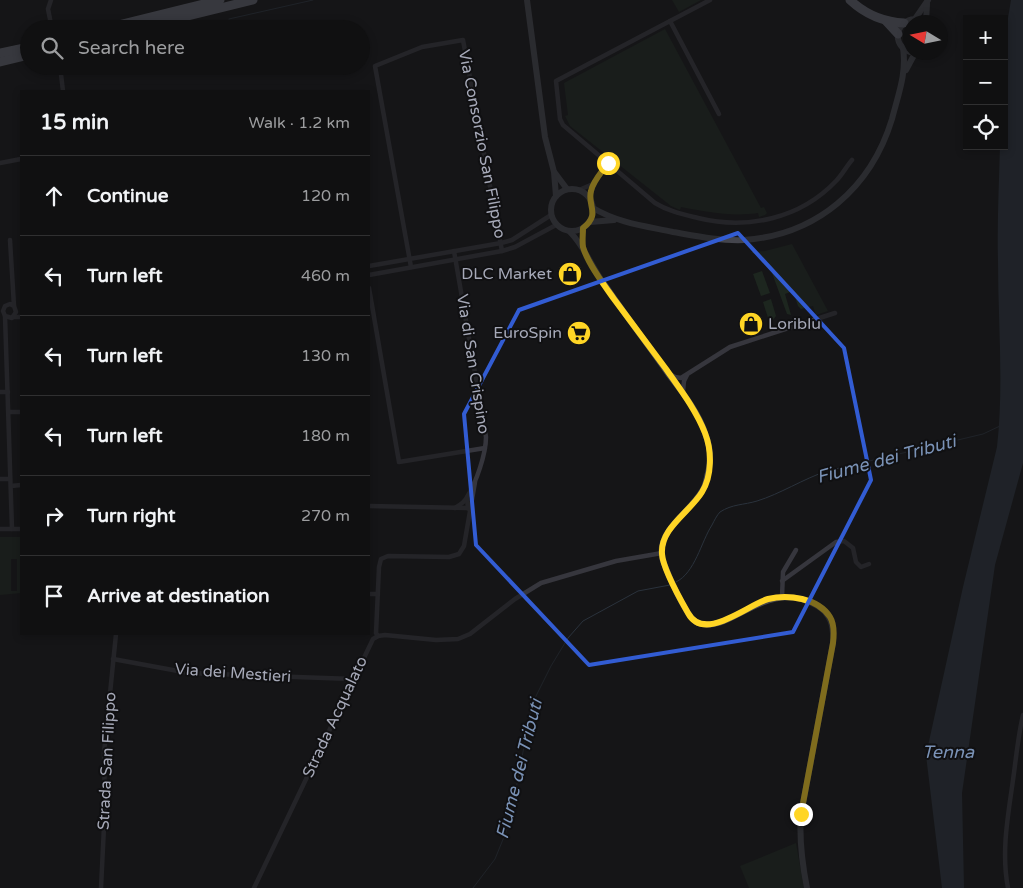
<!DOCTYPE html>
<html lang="en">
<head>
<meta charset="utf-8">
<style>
  :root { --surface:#101011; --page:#1e1e1f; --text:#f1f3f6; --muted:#9c9d9f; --line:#303031 }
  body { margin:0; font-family:"Varela Round",sans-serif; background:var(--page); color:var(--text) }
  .controls { position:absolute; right:15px; top:15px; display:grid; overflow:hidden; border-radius:0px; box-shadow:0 2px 8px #0003 }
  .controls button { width:45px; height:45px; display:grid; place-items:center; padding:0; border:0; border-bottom:1px solid var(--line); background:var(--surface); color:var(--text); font:25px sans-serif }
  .compass { position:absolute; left:903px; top:15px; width:45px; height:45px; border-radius:50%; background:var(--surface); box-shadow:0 2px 8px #0003; rotate:280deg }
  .stop { position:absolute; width:15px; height:15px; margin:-11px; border:4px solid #ffd525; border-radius:50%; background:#fff }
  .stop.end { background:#ffd525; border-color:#fff; box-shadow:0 1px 5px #0008 }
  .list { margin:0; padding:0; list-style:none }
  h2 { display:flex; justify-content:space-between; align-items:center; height:65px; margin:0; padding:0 20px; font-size:21px }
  h2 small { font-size:16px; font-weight:400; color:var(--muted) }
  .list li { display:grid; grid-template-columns:32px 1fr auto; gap:15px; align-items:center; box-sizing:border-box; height:80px; padding:0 20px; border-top:1px solid var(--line) }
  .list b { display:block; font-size:19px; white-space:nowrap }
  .list em { font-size:16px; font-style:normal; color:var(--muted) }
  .icon { flex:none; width:28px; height:28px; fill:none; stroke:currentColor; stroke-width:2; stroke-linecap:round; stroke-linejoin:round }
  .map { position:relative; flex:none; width:1023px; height:888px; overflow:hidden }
  .search { position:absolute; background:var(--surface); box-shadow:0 2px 8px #0003; left:20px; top:20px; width:350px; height:55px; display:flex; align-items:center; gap:12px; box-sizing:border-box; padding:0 18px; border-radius:28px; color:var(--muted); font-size:19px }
  .panel { position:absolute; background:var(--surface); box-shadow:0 2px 8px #0003; left:20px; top:90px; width:350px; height:545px; border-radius:0px }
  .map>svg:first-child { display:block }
</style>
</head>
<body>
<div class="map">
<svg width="1023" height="888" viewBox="0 0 1023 888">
  <rect width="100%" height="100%" fill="#151517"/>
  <g fill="#1d261f" fill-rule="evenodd">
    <polygon points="672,0 701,0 679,12"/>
    <path d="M665,29L761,208L764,207L767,213L765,215L759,217L758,213C731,217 708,212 681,207L680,210L671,206L570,126L565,116L568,115L564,83Z"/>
    <polygon points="792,244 828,311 816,315 813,306 801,309 798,306 793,291 785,294 791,315 787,314 768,262 751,252 765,251"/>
    <polygon points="762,271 770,293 761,296 753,274"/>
    <polygon points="771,299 776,316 773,320 769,321 763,302"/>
    <path d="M0,537H21V593L0,595ZM11,559H17V591H11Z"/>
    <polygon points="796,843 804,888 749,888 740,866"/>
  </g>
  <path fill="#2a323c" d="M1011,0H1023V463L995,565L962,793L964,888H942L926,755L963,587L997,447C1004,385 998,322 998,261C997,223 999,184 1000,146H1004V42Z"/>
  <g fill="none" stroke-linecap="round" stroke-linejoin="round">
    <g stroke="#2a323c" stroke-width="1">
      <polyline points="229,19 313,0"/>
      <path d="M676,582C695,573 701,542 712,525C714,521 717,515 720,512C732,504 744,505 757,501C780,494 803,479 827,471L983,434L1000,426"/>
      <polyline points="473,888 495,859 506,832 513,805 532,704 551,666 568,638 583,621 638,591 670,585"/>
    </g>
    <g stroke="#36363d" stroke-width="4.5">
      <polyline points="51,0 48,9 52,29"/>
      <path d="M710,0L556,81L560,119L563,125L655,203C668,211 682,214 698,218C747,230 800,219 836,181C842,175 846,167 852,160"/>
      <polyline points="670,21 719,114"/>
      <polyline points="60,66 63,91"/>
      <polyline points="0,163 21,159"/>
      <polyline points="579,190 593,184"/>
      <polyline points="590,198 594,183 608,163"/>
      <polyline points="10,240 14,306 16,312 12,318 5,316 3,311 5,306 10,304 14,306"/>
      <path d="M454,251L486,437C486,454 476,483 467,497C465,502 460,505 455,508"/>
      <polyline points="369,266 501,243 512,240 551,215"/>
      <polyline points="411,267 375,66 422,47 463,40 502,251"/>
      <polyline points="369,275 502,251 515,247 556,225"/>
      <polyline points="369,288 399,462 485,448"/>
      <polyline points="5,316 12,529"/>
      <polyline points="14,317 21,317"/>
      <polyline points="670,374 675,377 681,378 730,347 835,313"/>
      <polyline points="683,391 684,381 687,375"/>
      <polyline points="0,392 8,392"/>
      <polyline points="9,412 21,412"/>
      <polyline points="0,479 10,479"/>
      <polyline points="11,486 21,485"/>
      <polyline points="369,506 468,508 467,499"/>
      <polyline points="0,529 21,529"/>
      <polyline points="782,581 836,542 844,541 853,548 856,562 861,567 869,564"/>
      <polyline points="369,594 378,594"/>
      <polyline points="782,597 783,572 796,550"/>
      <polyline points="378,636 376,633 379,567 381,559 388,556 449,557 459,554 464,546 475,482"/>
      <polyline points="113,659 189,673 353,679"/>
      <polyline points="101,888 105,806 104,753 116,634"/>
      <polyline points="254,888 373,639 378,636 385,635 436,640 458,639 470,634 515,599 541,583 616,561 662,553"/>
      <path d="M1008,888C1001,852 1008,816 1013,780C1016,759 1018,736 1023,715"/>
    </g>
    <polyline stroke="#36363d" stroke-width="5.5" points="468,508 471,509"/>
    <g stroke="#44454d" stroke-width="6">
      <polyline points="527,0 545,137 554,172 556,196"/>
      <polyline points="915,19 928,0"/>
      <polyline points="926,22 927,4"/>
      <path d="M910,52C886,43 901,10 924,22"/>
      <polyline points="906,70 913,57 918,52"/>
      <polyline points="555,173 567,189"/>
      <circle cx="572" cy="210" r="21"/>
      <path d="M593,208C618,223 645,226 673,232C696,236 720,241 744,240C817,235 871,188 892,119C898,95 907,73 903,48"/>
      <polyline points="590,222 614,220"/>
      <path d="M570,232C585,247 592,268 605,285C626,316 648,345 669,375C683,393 700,414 706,436C711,449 711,464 707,477C706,482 705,487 702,491C690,513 654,531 663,561C668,574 686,618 698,623C732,635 764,577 816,605C831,613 834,627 833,643L801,814C799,840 802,863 807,888"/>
    </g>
    <g stroke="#61636e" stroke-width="9">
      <path d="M850,0C865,14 884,22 904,23"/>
      <polyline points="886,21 898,34"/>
      <polyline points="102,29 220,0"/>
      <polyline points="135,29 253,0"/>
      <polyline points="0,53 29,47"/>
      <polyline points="0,62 29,55"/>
    </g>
  </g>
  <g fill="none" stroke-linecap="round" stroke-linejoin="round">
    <path stroke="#ffd525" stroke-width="6" d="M608,163C602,172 593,181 591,191C587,206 601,214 583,228C583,234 582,241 583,247C588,264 604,285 614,299C631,322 649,346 666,369C680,389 696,410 705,433C712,451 712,476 702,492C690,512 660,528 662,554C663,569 680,599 688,613C704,643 747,605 768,599C788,594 818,598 830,617C835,625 834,635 833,643L801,814"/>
  </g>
  <path d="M0 0H1023V888H0ZM738,233L844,348L871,480L793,632L589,665L476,545L464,414L519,310Z" fill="#151517" fill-opacity=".55" fill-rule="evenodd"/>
  <path fill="none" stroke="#325cd3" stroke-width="4" stroke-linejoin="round" d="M738,233L844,348L871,480L793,632L589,665L476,545L464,414L519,310Z"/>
  <defs>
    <g id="shop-disc" transform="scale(1.25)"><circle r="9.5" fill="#ffd525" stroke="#101012"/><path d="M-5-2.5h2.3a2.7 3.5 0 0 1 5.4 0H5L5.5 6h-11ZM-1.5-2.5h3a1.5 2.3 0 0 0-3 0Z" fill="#111"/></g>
    <g id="supermarket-disc" transform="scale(1.25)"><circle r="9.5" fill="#ffd525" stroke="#101012"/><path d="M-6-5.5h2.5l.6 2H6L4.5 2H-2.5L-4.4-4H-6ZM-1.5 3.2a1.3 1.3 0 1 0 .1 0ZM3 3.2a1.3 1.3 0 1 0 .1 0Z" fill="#111"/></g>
  </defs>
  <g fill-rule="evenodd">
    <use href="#shop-disc" x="570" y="274"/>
    <use href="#shop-disc" x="751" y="324"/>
    <use href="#supermarket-disc" x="579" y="333"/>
  </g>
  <g text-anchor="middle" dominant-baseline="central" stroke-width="4" stroke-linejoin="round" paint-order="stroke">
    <g font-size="16" fill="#a6a9b8" stroke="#101012">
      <text transform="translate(482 144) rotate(79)">Via Consorzio San Filippo</text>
      <text transform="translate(473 364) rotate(81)">Via di San Crispino</text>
      <text transform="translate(233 673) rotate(4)">Via dei Mestieri</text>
      <text transform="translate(335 717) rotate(-65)">Strada Acqualato</text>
      <text transform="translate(107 761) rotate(-87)">Strada San Filippo</text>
    </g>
    <g font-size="16" fill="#a6a9b8" stroke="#101012" text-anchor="end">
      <text x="552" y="274">DLC Market</text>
      <text x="768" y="324" text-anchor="start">Loriblu</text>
      <text x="562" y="333">EuroSpin</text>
    </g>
    <g font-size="18" font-style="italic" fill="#7a92b6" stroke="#101012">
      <text transform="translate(886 459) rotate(-15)">Fiume dei Tributi</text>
      <text x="948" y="752">Tenna</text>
      <text transform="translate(519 769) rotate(-76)">Fiume dei Tributi</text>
    </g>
  </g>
</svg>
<div class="controls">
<button>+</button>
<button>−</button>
<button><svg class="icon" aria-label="locate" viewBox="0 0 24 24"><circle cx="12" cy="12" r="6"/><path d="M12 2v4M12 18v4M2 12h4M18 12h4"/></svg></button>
</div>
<svg class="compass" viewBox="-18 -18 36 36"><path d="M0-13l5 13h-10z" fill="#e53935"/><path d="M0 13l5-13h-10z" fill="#9c9d9f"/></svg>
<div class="stop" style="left:608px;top:163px"></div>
<div class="stop end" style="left:801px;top:814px"></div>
<div class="search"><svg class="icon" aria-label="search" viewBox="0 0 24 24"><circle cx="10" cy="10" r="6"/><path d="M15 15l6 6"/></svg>Search here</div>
<section class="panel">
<h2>15 min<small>Walk · 1.2 km</small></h2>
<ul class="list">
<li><svg class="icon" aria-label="ahead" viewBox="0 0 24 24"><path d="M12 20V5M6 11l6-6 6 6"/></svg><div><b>Continue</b></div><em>120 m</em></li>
<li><svg class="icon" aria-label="left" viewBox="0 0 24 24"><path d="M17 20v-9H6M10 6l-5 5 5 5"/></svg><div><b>Turn left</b></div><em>460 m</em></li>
<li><svg class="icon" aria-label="left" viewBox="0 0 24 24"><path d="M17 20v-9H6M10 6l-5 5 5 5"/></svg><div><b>Turn left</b></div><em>130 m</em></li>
<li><svg class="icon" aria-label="left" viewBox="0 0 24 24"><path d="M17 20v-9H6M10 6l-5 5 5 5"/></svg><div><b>Turn left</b></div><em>180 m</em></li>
<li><svg class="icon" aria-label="right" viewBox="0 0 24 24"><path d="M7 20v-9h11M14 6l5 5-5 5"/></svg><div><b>Turn right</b></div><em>270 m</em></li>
<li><svg class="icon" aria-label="arrive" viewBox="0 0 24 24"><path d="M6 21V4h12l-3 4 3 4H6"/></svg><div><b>Arrive at destination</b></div></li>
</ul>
</section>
</div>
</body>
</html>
